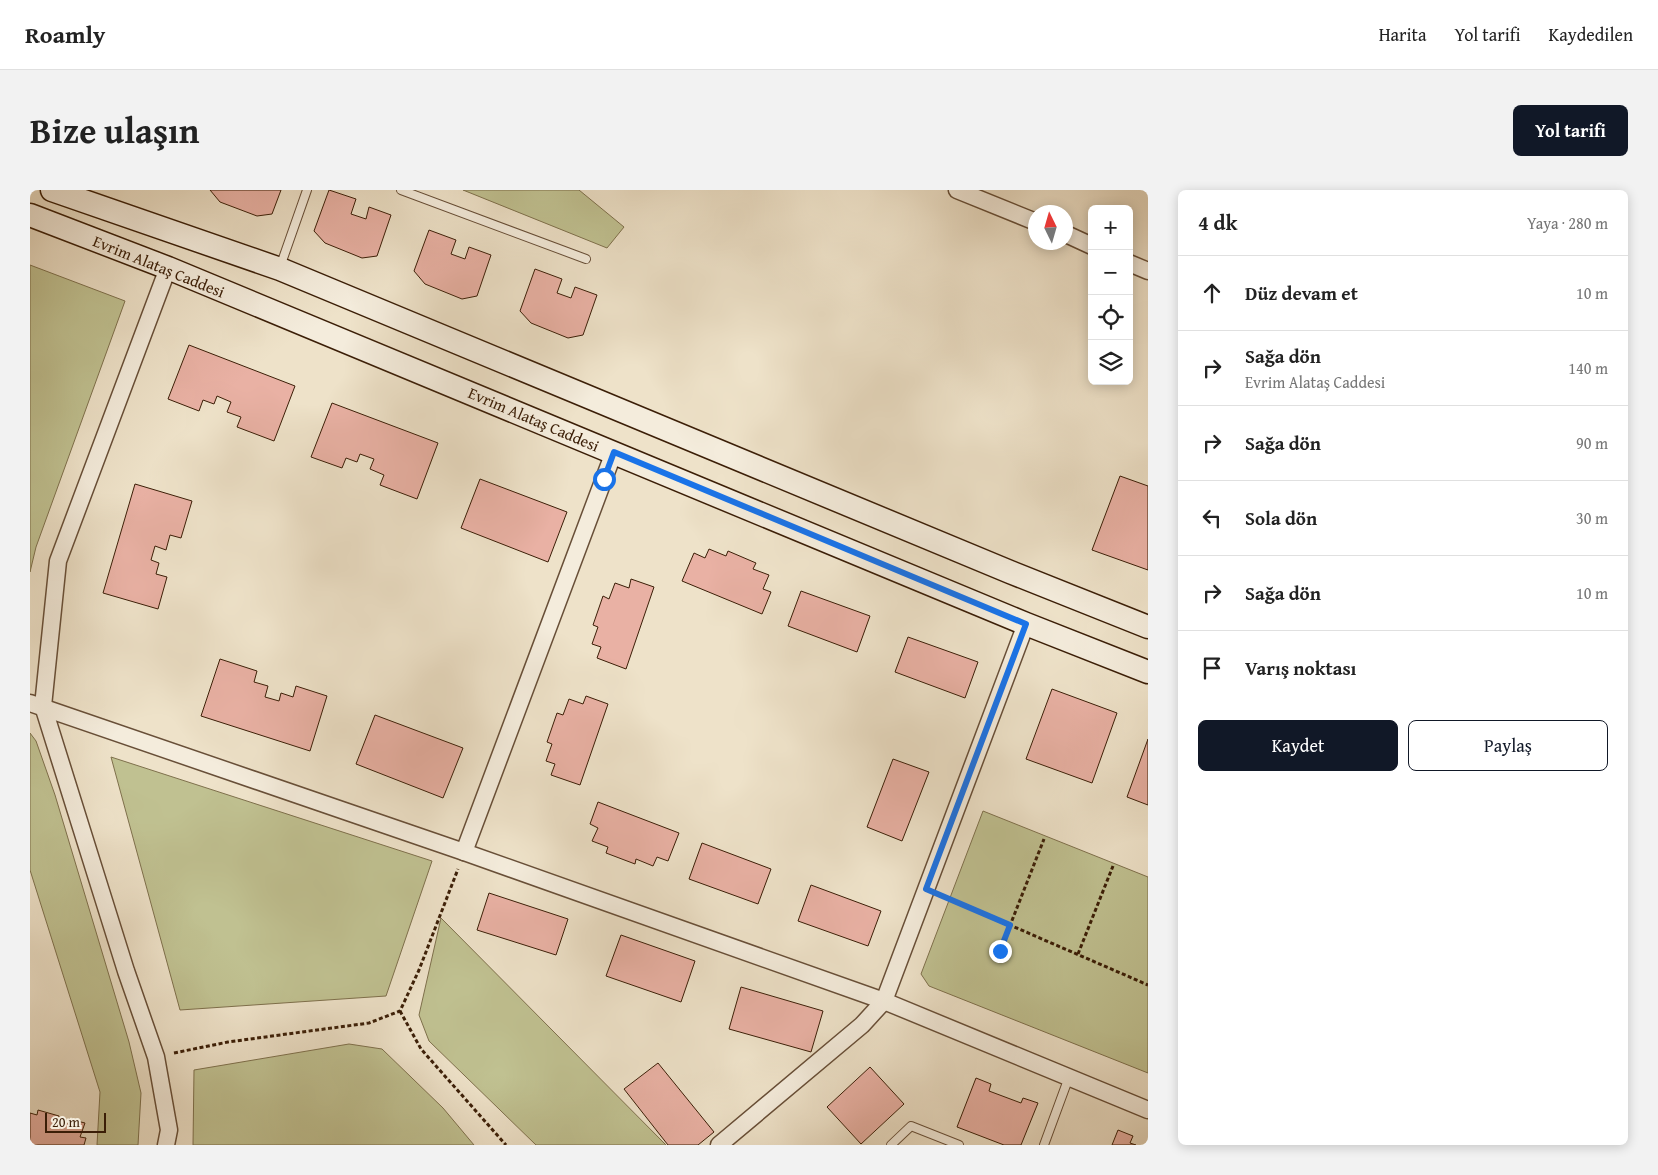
<!DOCTYPE html>
<html lang="tr">
<head>
<meta charset="utf-8">
<style>
  :root { --surface:#fff; --page:#f2f2f2; --text:#222; --muted:#767676; --line:#e0e0e0; --accent:#111827 }
  body { margin:0; font-family:"Gentium Book Plus",serif; background:var(--page); color:var(--text) }
  .controls { position:absolute; right:15px; top:15px; display:grid; overflow:hidden; border-radius:8px; box-shadow:0 2px 12px #0003 }
  .controls button { width:45px; height:45px; display:grid; place-items:center; padding:0; border:0; border-bottom:1px solid var(--line); background:var(--surface); color:var(--text); font:25px sans-serif }
  .compass { position:absolute; left:998px; top:15px; width:45px; height:45px; border-radius:50%; background:var(--surface); box-shadow:0 2px 12px #0003; rotate:355deg }
  .scale { position:absolute; left:15px; bottom:12px; width:61px; box-sizing:border-box; padding-left:5px; border:2px solid #3b1e07; border-top:0; font-size:14px; line-height:18px; white-space:nowrap; color:#3b1e07; -webkit-text-stroke:4px #f4ecdc; paint-order:stroke }
  .stop { position:absolute; width:15px; height:15px; margin:-11px; border:4px solid #1a73e8; border-radius:50%; background:#fff }
  .stop.end { background:#1a73e8; border-color:#fff; box-shadow:0 1px 5px #0008 }
  .list { margin:0; padding:0; list-style:none }
  h2 { display:flex; justify-content:space-between; align-items:center; height:65px; margin:0; padding:0 20px; font-size:21px }
  h2 small { font-size:16px; font-weight:400; color:var(--muted) }
  .list li { display:grid; grid-template-columns:32px 1fr auto; gap:15px; align-items:center; box-sizing:border-box; height:75px; padding:0 20px; border-top:1px solid var(--line) }
  .list b { display:block; font-size:19px; white-space:nowrap }
  .list p { margin:0; font-size:16px; white-space:nowrap; color:var(--muted) }
  .list em { font-size:16px; font-style:normal; color:var(--muted) }
  .actions { display:flex; gap:10px; padding:15px 20px }
  .actions a { flex:1; padding:11px 0; border:1px solid var(--accent); border-radius:8px; text-align:center; font-size:18px; color:var(--accent) }
  .actions .main { background:var(--accent); color:#fff }
  .icon { flex:none; width:28px; height:28px; fill:none; stroke:currentColor; stroke-width:2; stroke-linecap:round; stroke-linejoin:round }
  .map { position:relative; flex:none; width:1118px; height:955px; overflow:hidden; border-radius:8px }
  header { display:flex; align-items:center; gap:30px; box-sizing:border-box; height:70px; padding:0 25px; background:var(--surface); border-bottom:1px solid var(--line) }
  header strong { font-size:24px }
  nav { display:flex; gap:28px; margin-inline-start:auto; font-size:18px }
  .intro { display:flex; align-items:center; justify-content:space-between; box-sizing:border-box; height:120px; padding:0 30px }
  h1 { margin:0; font-size:35px }
  .button { padding:12px 22px; border-radius:8px; background:var(--accent); color:#fff; font-size:18px; font-weight:700 }
  main { display:flex; gap:30px; padding:0 30px }
  aside { flex:1; background:var(--surface); border-radius:8px; box-shadow:0 2px 12px #0003 }
  .map>svg:first-child { display:block }
</style>
</head>
<body>
<header>
<strong>Roamly</strong>
<nav><a>Harita</a><a>Yol tarifi</a><a>Kaydedilen</a></nav>
</header>
<div class="intro"><h1>Bize ulaşın</h1><a class="button">Yol tarifi</a></div>
<main>
<div class="map">
<svg width="1118" height="955" viewBox="0 0 1118 955">
  <rect width="100%" height="100%" fill="#eee2c9"/>
  <filter id="stains"><feTurbulence type="fractalNoise" baseFrequency=".004" numOctaves="4"/><feColorMatrix values="0 0 0 0 .2 0 0 0 0 .09 0 0 0 0 .02 0 0 0 .5 -.17"/></filter>
  <radialGradient id="worn" r=".72"><stop offset=".6" stop-color="#630" stop-opacity="0"/><stop offset="1" stop-color="#630" stop-opacity=".3"/></radialGradient>
  <g fill="#c0c191" stroke="#7e704c">
    <polygon points="433,0 549,0 594,37 577,58"/>
    <polygon points="0,75 95,111 6,357 0,382"/>
    <polygon points="0,543 6,551 25,605 99,852 111,903 108,955 67,955 70,902 0,680"/>
    <polygon points="81,567 402,671 356,806 150,820"/>
    <polygon points="953,621 1118,687 1118,883 899,796 891,784"/>
    <polygon points="411,728 636,955 506,955 399,851 389,825"/>
    <polygon points="319,854 352,859 413,918 444,955 163,955 164,880"/>
  </g>
  <g fill="#e9b1a4" stroke="#3b1e07">
    <polygon points="180,0 251,0 242,24 227,26 190,12"/>
    <polygon points="299,0 326,9 321,24 336,29 339,17 361,25 347,66 332,68 295,53 284,41"/>
    <polygon points="399,40 426,50 421,64 435,69 439,57 461,65 447,106 432,109 395,94 384,81"/>
    <polygon points="505,79 532,89 527,103 541,108 545,97 567,105 553,145 538,148 501,133 490,121"/>
    <polygon points="159,155 265,196 244,251 207,237 211,227 197,222 201,212 187,206 184,214 173,210 169,221 138,209"/>
    <polygon points="302,213 408,253 387,309 350,295 354,285 340,279 344,269 330,264 327,272 316,268 312,278 281,267"/>
    <polygon points="1090,286 1118,296 1118,380 1062,360"/>
    <polygon points="450,289 537,322 518,372 431,338"/>
    <polygon points="105,294 162,311 151,348 140,345 136,360 125,356 121,370 129,373 126,384 137,387 128,419 73,403"/>
    <polygon points="679,359 696,366 698,361 726,373 723,379 739,385 733,399 741,402 732,424 652,391 664,363 675,368"/>
    <polygon points="601,389 624,397 596,479 567,468 571,457 562,454 568,437 563,435 573,406 579,409 585,393 599,398"/>
    <polygon points="771,401 840,426 827,462 758,436"/>
    <polygon points="878,447 948,472 935,508 865,482"/>
    <polygon points="190,469 227,481 224,492 238,496 235,507 249,511 251,503 263,507 266,496 297,506 280,561 171,526"/>
    <polygon points="1022,499 1087,523 1062,593 996,569"/>
    <polygon points="556,506 578,514 550,595 521,585 525,574 516,571 522,554 517,552 527,523 533,525 539,509 553,514"/>
    <polygon points="345,525 433,558 413,608 326,574"/>
    <polygon points="1118,549 1118,615 1097,607"/>
    <polygon points="863,569 899,582 872,651 837,637"/>
    <polygon points="568,612 649,643 638,671 627,667 623,676 606,669 605,674 576,663 578,657 562,651 568,638 560,634"/>
    <polygon points="672,653 741,679 728,714 659,689"/>
    <polygon points="781,695 851,721 838,756 768,731"/>
    <polygon points="459,703 538,729 526,765 447,740"/>
    <polygon points="591,745 665,771 651,812 576,786"/>
    <polygon points="711,797 793,821 781,862 699,839"/>
    <polygon points="628,873 684,942 668,955 638,955 594,899"/>
    <polygon points="840,877 874,914 831,954 797,917"/>
    <polygon points="946,888 961,894 959,901 991,913 993,908 1008,913 991,955 974,955 927,937"/>
    <polygon points="8,920 29,926 28,931 38,933 39,929 55,933 50,947 56,948 54,955 0,955 0,923 7,925"/>
    <polygon points="1088,940 1103,946 1100,953 1106,955 1082,955"/>
  </g>
  <g fill="none" stroke-linecap="round" stroke-linejoin="round">
    <g stroke="#684f38" stroke-width="10">
      <g id="service">
        <polyline points="371,0 556,69"/>
        <polyline points="250,77 277,0"/>
        <polyline points="861,955 881,936 929,955"/>
        <polyline points="1014,955 1039,887"/>
      </g>
    </g>
    <g stroke="#684f38" stroke-width="19">
      <g id="minor">
        <polyline points="927,0 1006,32"/>
        <polyline points="1036,44 1062,56"/>
        <polyline points="1099,73 1118,81"/>
        <polyline points="0,513 434,662 854,811 1118,920"/>
        <polyline points="434,662 584,262"/>
        <polyline points="136,955 139,940 126,867 96,781 13,516 28,371 138,78"/>
        <polyline points="689,955 832,835 854,811 996,434"/>
      </g>
    </g>
    <g stroke="#3b1e07" stroke-width="25">
      <g id="secondary">
        <polyline points="22,0 250,79 980,382 1118,437"/>
        <polyline points="0,25 138,78 996,434 1118,482"/>
      </g>
    </g>
    <g stroke="#3b1e07" stroke-width="3" stroke-dasharray="4 2.5" stroke-linecap="butt">
      <polyline points="913,706 1118,795"/>
      <polyline points="970,761 1014,649"/>
      <polyline points="1048,764 1083,676"/>
      <polyline points="370,821 391,859 476,955"/>
      <polyline points="144,863 198,852 339,833 370,821 389,780 428,679"/>
    </g>
    <use href="#service" stroke="#f4ecdc" stroke-width="8"/>
    <use href="#minor" stroke="#f4ecdc" stroke-width="16"/>
    <use href="#secondary" stroke="#f4ecdc" stroke-width="22"/>
  </g>
  <g fill="none" stroke-linecap="round" stroke-linejoin="round">
    <polyline stroke="#1a73e8" stroke-width="6" points="574,289 584,262 996,434 896,699 980,735 970,761"/>
  </g>
  <g text-anchor="middle" dominant-baseline="central" stroke-width="4" stroke-linejoin="round" paint-order="stroke">
    <g font-size="16" fill="#3b1e07" stroke="#f4ecdc">
      <text transform="translate(129 76) rotate(22)">Evrim Alataş Caddesi</text>
      <text transform="translate(504 229) rotate(23)">Evrim Alataş Caddesi</text>
    </g>
  </g>
  <rect width="100%" height="100%" filter="url(#stains)"/>
  <rect width="100%" height="100%" fill="url(#worn)"/>
</svg>
<div class="controls">
<button>+</button>
<button>−</button>
<button><svg class="icon" aria-label="locate" viewBox="0 0 24 24"><circle cx="12" cy="12" r="6"/><path d="M12 2v4M12 18v4M2 12h4M18 12h4"/></svg></button>
<button><svg class="icon" aria-label="layers" viewBox="0 0 24 24"><path d="M12 4l9 5-9 5-9-5zM3 14l9 5 9-5"/></svg></button>
</div>
<svg class="compass" viewBox="-18 -18 36 36"><path d="M0-13l5 13h-10z" fill="#e53935"/><path d="M0 13l5-13h-10z" fill="#767676"/></svg>
<div class="scale">20 m</div>
<div class="stop" style="left:574px;top:289px"></div>
<div class="stop end" style="left:970px;top:761px"></div>
</div>
<aside>
<h2>4 dk<small>Yaya · 280 m</small></h2>
<ul class="list">
<li><svg class="icon" aria-label="ahead" viewBox="0 0 24 24"><path d="M12 20V5M6 11l6-6 6 6"/></svg><div><b>Düz devam et</b></div><em>10 m</em></li>
<li><svg class="icon" aria-label="right" viewBox="0 0 24 24"><path d="M7 20v-9h11M14 6l5 5-5 5"/></svg><div><b>Sağa dön</b><p>Evrim Alataş Caddesi</p></div><em>140 m</em></li>
<li><svg class="icon" aria-label="right" viewBox="0 0 24 24"><path d="M7 20v-9h11M14 6l5 5-5 5"/></svg><div><b>Sağa dön</b></div><em>90 m</em></li>
<li><svg class="icon" aria-label="left" viewBox="0 0 24 24"><path d="M17 20v-9H6M10 6l-5 5 5 5"/></svg><div><b>Sola dön</b></div><em>30 m</em></li>
<li><svg class="icon" aria-label="right" viewBox="0 0 24 24"><path d="M7 20v-9h11M14 6l5 5-5 5"/></svg><div><b>Sağa dön</b></div><em>10 m</em></li>
<li><svg class="icon" aria-label="arrive" viewBox="0 0 24 24"><path d="M6 21V4h12l-3 4 3 4H6"/></svg><div><b>Varış noktası</b></div></li>
</ul>
<div class="actions"><a class="main">Kaydet</a><a>Paylaş</a></div>
</aside>
</main>
</body>
</html>
